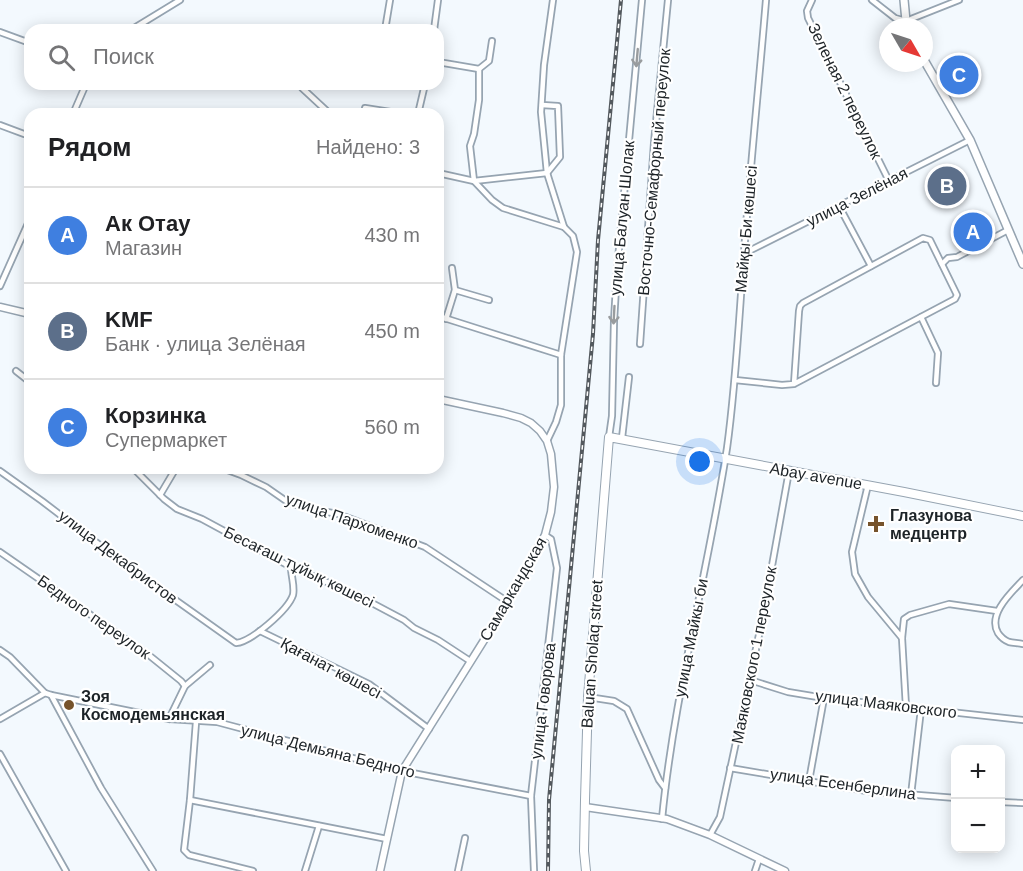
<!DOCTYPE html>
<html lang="ru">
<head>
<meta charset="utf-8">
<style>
  :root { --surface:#fff; --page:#f6f6f6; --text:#202124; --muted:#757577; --line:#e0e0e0; --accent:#76532c }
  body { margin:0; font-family:Helvetica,sans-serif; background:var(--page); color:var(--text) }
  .controls { position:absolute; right:18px; bottom:18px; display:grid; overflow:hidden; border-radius:12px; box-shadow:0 3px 15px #0003 }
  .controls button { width:54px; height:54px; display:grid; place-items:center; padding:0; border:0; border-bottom:2px solid var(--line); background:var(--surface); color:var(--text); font:30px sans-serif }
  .compass { position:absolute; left:879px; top:18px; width:54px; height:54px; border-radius:50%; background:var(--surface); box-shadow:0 3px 15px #0003; rotate:129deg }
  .you { position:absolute; left:700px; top:462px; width:21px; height:21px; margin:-15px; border:4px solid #fff; border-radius:50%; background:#1a73e8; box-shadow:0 0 0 9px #1a73e833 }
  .badge { display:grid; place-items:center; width:39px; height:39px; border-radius:50%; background:var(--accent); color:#fff; font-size:20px; font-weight:700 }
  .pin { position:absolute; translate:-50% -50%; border:3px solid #fff; box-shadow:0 2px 6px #0006 }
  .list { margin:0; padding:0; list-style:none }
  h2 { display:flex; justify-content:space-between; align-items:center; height:78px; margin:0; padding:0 24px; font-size:26px }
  h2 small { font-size:20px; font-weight:400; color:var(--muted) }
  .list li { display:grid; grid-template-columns:39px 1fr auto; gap:18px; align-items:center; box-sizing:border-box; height:96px; padding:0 24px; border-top:2px solid var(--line) }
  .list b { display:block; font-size:22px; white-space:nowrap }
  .list p { margin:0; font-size:20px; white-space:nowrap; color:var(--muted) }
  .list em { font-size:20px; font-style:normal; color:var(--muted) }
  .icon { flex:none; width:33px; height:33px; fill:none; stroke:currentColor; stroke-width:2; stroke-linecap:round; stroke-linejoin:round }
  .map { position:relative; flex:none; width:1023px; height:871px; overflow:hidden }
  .search { position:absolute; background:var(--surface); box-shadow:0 3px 15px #0003; left:24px; top:24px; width:420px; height:66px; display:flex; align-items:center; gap:15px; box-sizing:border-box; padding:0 21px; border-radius:18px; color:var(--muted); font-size:22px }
  .panel { position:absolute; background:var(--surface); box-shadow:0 3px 15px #0003; left:24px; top:108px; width:420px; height:366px; border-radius:18px }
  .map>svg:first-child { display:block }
</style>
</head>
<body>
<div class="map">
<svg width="1023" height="871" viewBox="0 0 1023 871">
  <rect width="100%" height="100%" fill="#f3f9fe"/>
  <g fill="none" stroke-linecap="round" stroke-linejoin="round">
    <g stroke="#96a4b1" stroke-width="8">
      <g id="minor">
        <polyline points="812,0 807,11 808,18 889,181"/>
        <polyline points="872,0 895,18 906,21 959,0"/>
        <polyline points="131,30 180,0"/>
        <polyline points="385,30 390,0"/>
        <polyline points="434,30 438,0"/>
        <polyline points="0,32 30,43"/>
        <polyline points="438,62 479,69 489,61 492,41"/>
        <polyline points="479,69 479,100 474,134 470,146 474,181 492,200 503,208 564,227"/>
        <polyline points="302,88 330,114"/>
        <polyline points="365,108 403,114"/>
        <polyline points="73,114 86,84"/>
        <polyline points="418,114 425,84"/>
        <polyline points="0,125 24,134"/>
        <polyline points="438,173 474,181 547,173 560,157 558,106 542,105"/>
        <polyline points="839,206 871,266"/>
        <polyline points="744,253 749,251 970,140"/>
        <polyline points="942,264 948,258 957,257 1008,230"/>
        <polyline points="0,286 30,219"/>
        <polyline points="455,290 489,300"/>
        <polyline points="438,316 561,355"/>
        <polyline points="921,317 938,353 936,383"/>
        <polyline points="446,319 455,290 452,268"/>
        <polyline points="640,344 654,143 668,0"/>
        <polyline points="16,371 30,382"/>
        <polyline points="735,380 782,385 794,384 955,299 957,295 930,240 923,238 803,303 800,306 799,311 794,384"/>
        <polyline points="609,437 612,416 614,321 617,270 642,0"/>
        <polyline points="622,438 629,377"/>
        <polyline points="547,441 556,422 561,405 561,355 577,252 573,236 564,227 547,173 541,112 544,65 553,0"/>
        <polyline points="133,468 164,499 177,509 202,519 291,567 355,594 404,620 414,628 438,640 470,661"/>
        <polyline points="222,468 241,475 266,487 289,503 311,509 338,514 425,547 508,602"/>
        <path d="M0,471L42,501L122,562L236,643C251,642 288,610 293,595C295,587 291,576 291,567"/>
        <polyline points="868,485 852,552 855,574 868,597 902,638 904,619 910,615 949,604 997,611"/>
        <polyline points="160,495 176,468"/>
        <polyline points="0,552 150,656 181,681 185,686"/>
        <path d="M1023,580C1012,592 987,614 998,633C1000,636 1004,640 1009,642C1013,643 1019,643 1023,644"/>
        <polyline points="260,631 369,684 429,729"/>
        <polyline points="902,638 906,707"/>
        <polyline points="0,650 10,657 45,693 51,695 169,719 217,722 402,771 531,796"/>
        <polyline points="750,680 788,692 824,698 1023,720"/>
        <polyline points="51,695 101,788 153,871"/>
        <polyline points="588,697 614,701 627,709 659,780 665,788"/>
        <polyline points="0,719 45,693"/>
        <polyline points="169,719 185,686 210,665"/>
        <polyline points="196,722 190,800 184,850 189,855 253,871"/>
        <polyline points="0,754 66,871"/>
        <polyline points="730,768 867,791 956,798"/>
        <polyline points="809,781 824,698"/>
        <polyline points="911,795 921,709"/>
        <polyline points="190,800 387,839"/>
        <polyline points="1000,802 1023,803"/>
        <path d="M662,819C674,694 708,572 727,448C736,383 739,318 744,253C750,169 759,84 766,0"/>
        <polyline points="710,835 720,817 763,616 789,471"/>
        <polyline points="305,871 319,826"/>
        <polyline points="458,871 465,838"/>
        <polyline points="534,871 531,796 557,568 551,539 545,535"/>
        <polyline points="755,871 759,859"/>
      </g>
    </g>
    <g stroke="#96a4b1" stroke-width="9">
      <g id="tertiary">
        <polyline points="0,307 30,314"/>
        <polyline points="585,807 667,819 710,835 785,871"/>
        <polyline points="380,871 402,771 508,602 545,535 551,512 554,487 551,454 547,441 540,431 531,423 521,418 503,413 438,399"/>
      </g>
    </g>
    <g stroke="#96a4b1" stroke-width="10">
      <g id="secondary">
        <polyline points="904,0 906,21 908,27"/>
        <polyline points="924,60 970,140 1023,264"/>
      </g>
    </g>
    <g stroke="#96a4b1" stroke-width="10">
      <polyline id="primary" points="586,871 584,851 585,800 588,697 609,437 904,492 1023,516"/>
    </g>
    <use href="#minor" stroke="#fff" stroke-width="4.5"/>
    <use href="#tertiary" stroke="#fff" stroke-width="6"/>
    <use href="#secondary" stroke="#fff" stroke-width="7"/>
    <use href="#primary" stroke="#fff" stroke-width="8"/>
    <g stroke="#53595e" stroke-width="4">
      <polyline id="rail" points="548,871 549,800 593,334 598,240 621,0"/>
    </g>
    <use href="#rail" stroke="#fff" stroke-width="1.5" stroke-dasharray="4.5" stroke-linecap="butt"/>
  </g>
  <defs><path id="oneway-shaft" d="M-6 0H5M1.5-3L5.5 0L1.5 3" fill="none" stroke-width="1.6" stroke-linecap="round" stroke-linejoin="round" transform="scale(1.5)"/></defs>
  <g stroke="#999c9e">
    <use href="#oneway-shaft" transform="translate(637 58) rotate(95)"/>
    <use href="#oneway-shaft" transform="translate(614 315) rotate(93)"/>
  </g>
  <g fill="#76532c" stroke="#fff" stroke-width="2">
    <path d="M873 515h6v6h6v6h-6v6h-6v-6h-6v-6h6z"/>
    <circle cx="69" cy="705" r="6"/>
  </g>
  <g text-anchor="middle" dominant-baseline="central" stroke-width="4.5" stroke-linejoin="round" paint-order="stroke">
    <g font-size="16" fill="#1d2327" stroke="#fff">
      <text transform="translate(845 91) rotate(64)">Зеленая 2 переулок</text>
      <text transform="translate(654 172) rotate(-85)">Восточно-Семафорный переулок</text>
      <text transform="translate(857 197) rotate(-27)">улица Зелёная</text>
      <text transform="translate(622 218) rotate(-85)">улица Балуан Шолак</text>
      <text transform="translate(746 229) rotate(-85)">Майқы Би көшесі</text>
      <text transform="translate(816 476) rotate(10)">Abay avenue</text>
      <text transform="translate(352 521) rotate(19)">улица Пархоменко</text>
      <text transform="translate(118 557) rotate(37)">улица Декабристов</text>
      <text transform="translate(299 567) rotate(26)">Бесағаш тұйық көшесі</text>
      <text transform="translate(513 589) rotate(-60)">Самаркандская</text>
      <text transform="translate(94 617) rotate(35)">Бедного переулок</text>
      <text transform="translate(691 638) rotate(-79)">улица Майкы би</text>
      <text transform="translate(592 654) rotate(-86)">Baluan Sholaq street</text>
      <text transform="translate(754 655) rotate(-79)">Маяковского 1 переулок</text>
      <text transform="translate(331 668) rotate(28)">Қағанат көшесі</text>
      <text transform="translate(543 701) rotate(-83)">улица Говорова</text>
      <text transform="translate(886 704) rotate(7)">улица Маяковского</text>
      <text transform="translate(328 751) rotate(14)">улица Демьяна Бедного</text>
      <text transform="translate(843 784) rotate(8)">улица Есенберлина</text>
    </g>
    <g font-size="16" font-weight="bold" fill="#1d2327" stroke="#fff" text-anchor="start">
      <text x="890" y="515">Глазунова<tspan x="890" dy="18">медцентр</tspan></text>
      <text x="81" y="696">Зоя<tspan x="81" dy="18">Космодемьянская</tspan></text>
    </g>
  </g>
</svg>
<div class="controls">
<button>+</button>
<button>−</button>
</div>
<svg class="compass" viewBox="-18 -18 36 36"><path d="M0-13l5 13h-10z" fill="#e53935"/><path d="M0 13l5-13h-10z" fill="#757577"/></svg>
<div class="you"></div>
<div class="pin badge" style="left:973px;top:232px;background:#3f7fe0">A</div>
<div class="pin badge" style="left:947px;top:186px;background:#5c6f8a">B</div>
<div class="pin badge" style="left:959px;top:75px;background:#3f7fe0">C</div>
<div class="search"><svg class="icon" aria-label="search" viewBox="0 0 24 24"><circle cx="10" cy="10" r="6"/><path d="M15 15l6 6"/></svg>Поиск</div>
<section class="panel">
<h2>Рядом<small>Найдено: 3</small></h2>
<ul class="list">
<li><span class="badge" style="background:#3f7fe0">A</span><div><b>Ак Отау</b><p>Магазин</p></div><em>430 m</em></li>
<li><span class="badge" style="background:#5c6f8a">B</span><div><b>KMF</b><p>Банк · улица Зелёная</p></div><em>450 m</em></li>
<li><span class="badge" style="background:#3f7fe0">C</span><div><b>Корзинка</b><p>Супермаркет</p></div><em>560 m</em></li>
</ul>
</section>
</div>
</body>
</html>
